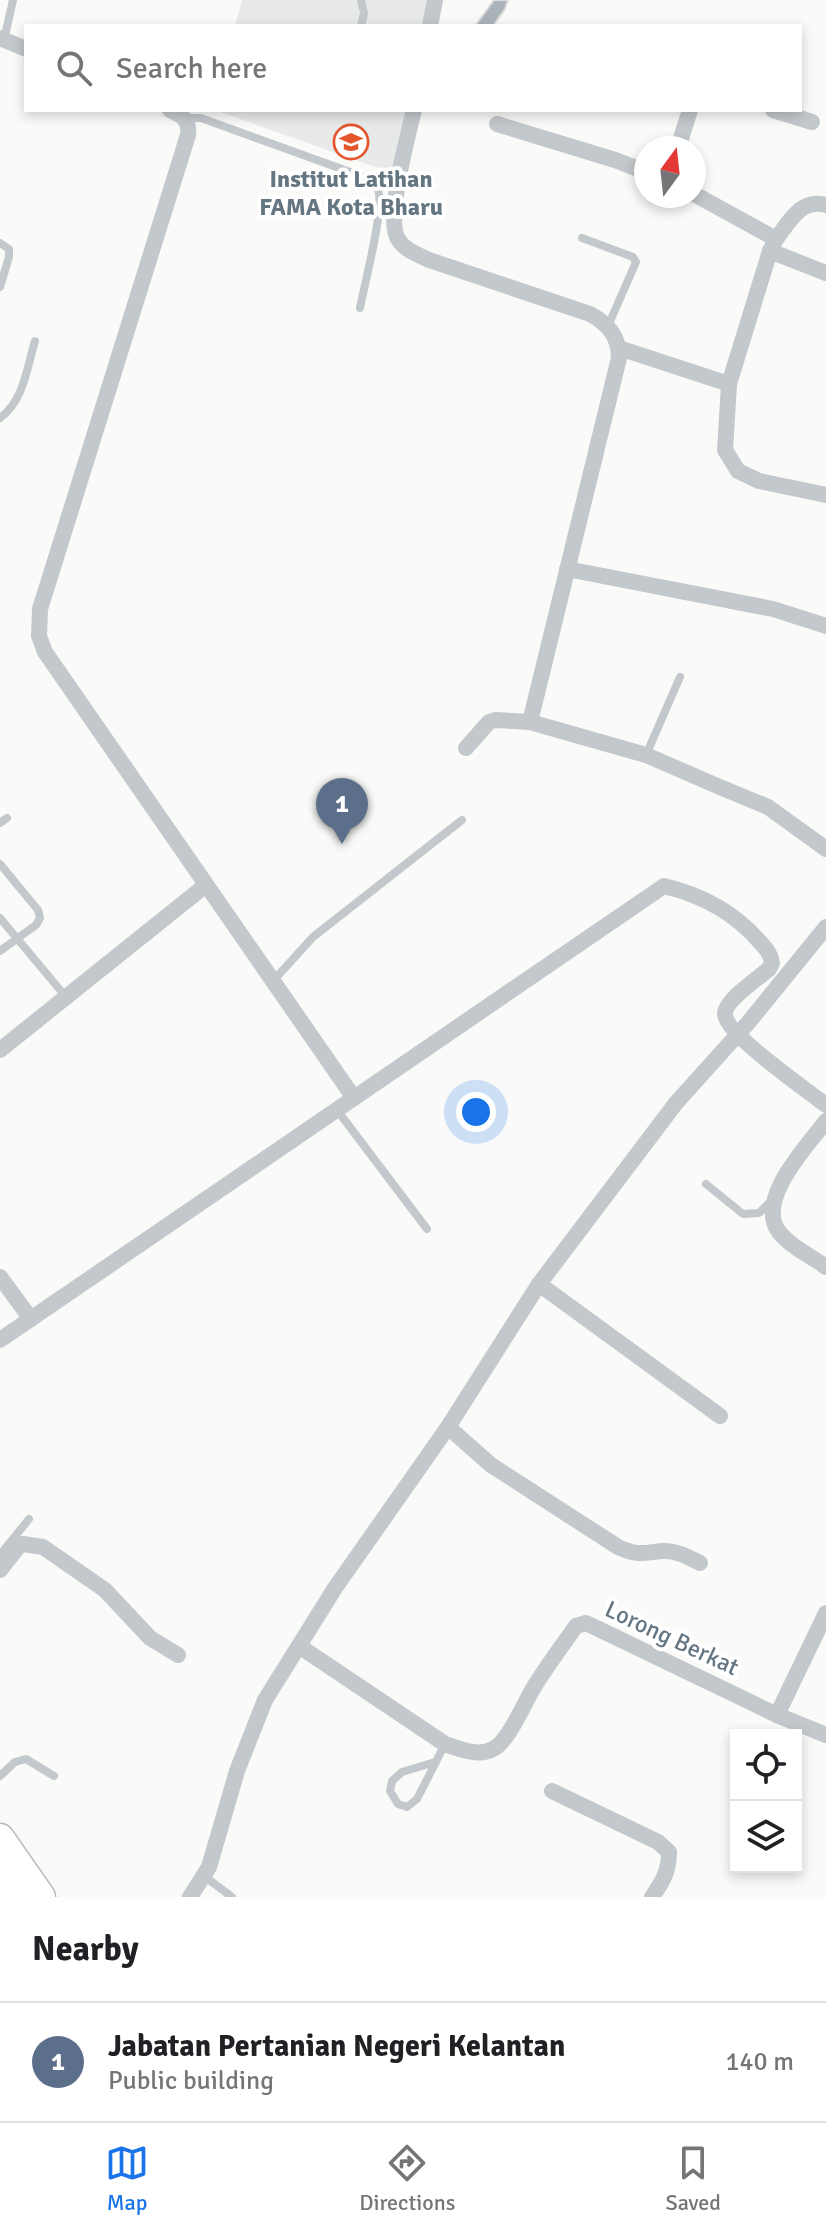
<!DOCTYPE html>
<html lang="en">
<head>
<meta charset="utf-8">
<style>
  :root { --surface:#fff; --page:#f2f2f2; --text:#202124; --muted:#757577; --line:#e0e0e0; --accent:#1a73e8 }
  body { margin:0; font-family:Signika,sans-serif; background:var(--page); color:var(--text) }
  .controls { position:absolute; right:24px; bottom:24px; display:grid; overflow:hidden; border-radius:0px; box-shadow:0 4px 12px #0003 }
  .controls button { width:72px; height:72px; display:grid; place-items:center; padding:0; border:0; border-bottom:2px solid var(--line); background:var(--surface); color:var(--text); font:40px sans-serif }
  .compass { position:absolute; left:634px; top:136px; width:72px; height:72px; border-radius:50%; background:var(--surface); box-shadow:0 4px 12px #0003; rotate:15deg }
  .you { position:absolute; left:476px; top:1112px; width:28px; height:28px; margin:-20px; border:6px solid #fff; border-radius:50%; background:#1a73e8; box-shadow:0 0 0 12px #1a73e833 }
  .badge { display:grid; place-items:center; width:52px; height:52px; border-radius:50%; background:var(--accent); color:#fff; font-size:26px; font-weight:700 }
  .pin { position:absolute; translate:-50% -66px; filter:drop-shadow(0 2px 4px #0008) }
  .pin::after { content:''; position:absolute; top:42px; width:28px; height:24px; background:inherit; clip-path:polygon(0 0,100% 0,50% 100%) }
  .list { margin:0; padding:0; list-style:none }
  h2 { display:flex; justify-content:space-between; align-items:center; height:104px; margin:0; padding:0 32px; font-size:34px }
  h2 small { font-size:26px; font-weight:400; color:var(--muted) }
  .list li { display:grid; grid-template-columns:52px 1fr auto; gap:24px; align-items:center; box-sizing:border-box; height:120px; padding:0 32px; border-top:2px solid var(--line) }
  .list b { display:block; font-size:30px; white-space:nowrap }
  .list p { margin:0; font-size:26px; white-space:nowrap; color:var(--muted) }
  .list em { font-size:26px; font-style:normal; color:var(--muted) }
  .icon { flex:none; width:44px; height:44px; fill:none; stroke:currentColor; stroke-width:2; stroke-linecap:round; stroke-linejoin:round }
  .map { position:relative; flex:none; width:826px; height:1897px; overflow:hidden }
  .search { position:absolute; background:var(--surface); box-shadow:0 4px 12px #0003; left:24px; right:24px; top:24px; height:88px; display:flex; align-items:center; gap:20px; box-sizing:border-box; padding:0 28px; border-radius:0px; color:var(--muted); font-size:30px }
  .sheet { height:224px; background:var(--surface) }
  nav { display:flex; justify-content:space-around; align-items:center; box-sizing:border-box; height:112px; border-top:2px solid var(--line); background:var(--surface); font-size:22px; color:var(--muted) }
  nav a { display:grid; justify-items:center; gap:4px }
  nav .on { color:var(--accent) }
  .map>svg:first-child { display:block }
</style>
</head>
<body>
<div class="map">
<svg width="826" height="1897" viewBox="0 0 826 1897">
  <rect width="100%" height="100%" fill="#fafaf8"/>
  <g fill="#e8e9e9">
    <polygon points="242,0 429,0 424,26 235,26"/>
    <polygon points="215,110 406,110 392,173"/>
  </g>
  <polygon fill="#aab3b9" stroke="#dcdcda" stroke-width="2" points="494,0 508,0 505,9 493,26 475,26"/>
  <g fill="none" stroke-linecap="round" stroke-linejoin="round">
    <g stroke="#b4b9bd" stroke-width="31">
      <g id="highway">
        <polyline points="0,1838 41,1897"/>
        <polyline points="0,1874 15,1897"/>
      </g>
    </g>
    <g stroke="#c3c8cc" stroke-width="8">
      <polyline points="361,0 364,13 361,26"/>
      <polyline points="4,40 13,0"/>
      <path d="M185,118H201L364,177C370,181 375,183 378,190C385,207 364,286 360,308"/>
      <polyline points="582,238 633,257 636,262 608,326"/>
      <polyline points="0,243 9,249 9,257 0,287"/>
      <path d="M0,418C24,401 27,367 35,341"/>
      <polyline points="646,755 680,677"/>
      <polyline points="0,823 7,818"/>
      <polyline points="0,864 38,910 40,918 36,925 0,951"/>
      <polyline points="0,918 66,997"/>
      <polyline points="273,981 313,937 462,820"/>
      <polyline points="337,1110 427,1229"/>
      <polyline points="706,1184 743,1214 759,1213 772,1200"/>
      <polyline points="0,1555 29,1519"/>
      <polyline points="435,1762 402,1772 392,1781 390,1791 398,1804 407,1807 417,1799 445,1744"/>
      <polyline points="0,1776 15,1762 26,1759 54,1776"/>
      <polyline points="204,1876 232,1897"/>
    </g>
    <g stroke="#c3c8cc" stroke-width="16">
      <polyline points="430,26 435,0"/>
      <polyline points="0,38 26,49"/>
      <path d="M170,110C182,115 190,120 188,135L40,609L39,636L45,652L354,1098"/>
      <path d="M414,110C408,136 385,218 398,239C404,250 419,255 429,260L590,314C608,324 619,336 619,358L530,722"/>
      <polyline points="773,110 812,122"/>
      <polyline points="497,124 615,160 646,172"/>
      <polyline points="678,148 690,110"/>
      <polyline points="694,194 776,239 770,251"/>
      <path d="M776,239C790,221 801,198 826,205"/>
      <polyline points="826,273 770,251 729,384 725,450 738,471 759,481 826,495"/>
      <polyline points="619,348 729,384"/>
      <polyline points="567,569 773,609 826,626"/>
      <polyline points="466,748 489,722 495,720 530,722 646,755 715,785 768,807 826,849"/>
      <polyline points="0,1050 206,885"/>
      <path d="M826,1121C808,1145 758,1197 777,1229C787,1245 811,1256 826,1267"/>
      <polyline points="0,1277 31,1319"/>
      <polyline points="539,1284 720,1416"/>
      <path d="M0,1340L664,886C702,895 735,913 760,942C766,949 771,954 772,963L769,969C758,978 726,1000 725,1013C723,1032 809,1092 826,1105"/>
      <path d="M448,1427L491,1465L618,1547C638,1556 642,1553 662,1551C676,1550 688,1557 700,1563"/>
      <polyline points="0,1570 18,1547 23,1544 43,1547 105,1590 150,1638 178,1655"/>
      <path d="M299,1646L445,1744C459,1749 479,1757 493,1749C509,1741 524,1703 534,1687C547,1666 562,1646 576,1626L586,1623L777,1715L826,1735"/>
      <polyline points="777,1715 826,1613"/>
      <path d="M552,1791L658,1842L669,1852C669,1871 663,1881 652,1897"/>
      <polyline points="190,1897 209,1867 237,1771 265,1700 335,1588 448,1427 539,1284 676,1103 748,1023 826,927"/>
    </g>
    <use href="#highway" stroke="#fff" stroke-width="28"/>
  </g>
  <defs>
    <g id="school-ring" transform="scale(1.8)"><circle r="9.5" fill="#fff" stroke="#e4572e" stroke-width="1.5"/><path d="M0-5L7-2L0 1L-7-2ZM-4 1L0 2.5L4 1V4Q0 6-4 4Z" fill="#e4572e"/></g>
  </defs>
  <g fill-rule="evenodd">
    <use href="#school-ring" x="351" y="142"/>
  </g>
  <g text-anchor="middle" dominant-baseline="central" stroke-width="8" stroke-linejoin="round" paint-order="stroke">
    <g font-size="24" font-weight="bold" fill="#657683" stroke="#fff">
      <text x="351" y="179">Institut Latihan<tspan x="351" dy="28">FAMA Kota Bharu</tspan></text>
    </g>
    <g font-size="24" fill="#657683" stroke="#fff">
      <text transform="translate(672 1638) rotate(25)">Lorong Berkat</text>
    </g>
  </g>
</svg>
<div class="controls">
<button><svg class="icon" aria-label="locate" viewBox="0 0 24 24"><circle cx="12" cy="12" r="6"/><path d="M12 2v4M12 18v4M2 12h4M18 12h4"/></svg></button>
<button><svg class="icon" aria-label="layers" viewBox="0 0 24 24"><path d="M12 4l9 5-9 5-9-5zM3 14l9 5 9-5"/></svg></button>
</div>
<svg class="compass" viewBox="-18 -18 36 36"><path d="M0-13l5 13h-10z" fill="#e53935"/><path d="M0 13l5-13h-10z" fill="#757577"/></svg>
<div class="you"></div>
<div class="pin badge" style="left:342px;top:844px;background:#5c6f8a">1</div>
<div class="search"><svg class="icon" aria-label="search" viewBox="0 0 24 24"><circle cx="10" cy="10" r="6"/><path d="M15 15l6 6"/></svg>Search here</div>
</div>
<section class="sheet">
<h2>Nearby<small></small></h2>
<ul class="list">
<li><span class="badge" style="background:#5c6f8a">1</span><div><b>Jabatan Pertanian Negeri Kelantan</b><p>Public building</p></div><em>140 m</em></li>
</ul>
</section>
<nav>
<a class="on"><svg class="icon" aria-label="map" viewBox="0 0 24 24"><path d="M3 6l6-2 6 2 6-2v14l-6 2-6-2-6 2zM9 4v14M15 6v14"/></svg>Map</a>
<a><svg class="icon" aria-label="directions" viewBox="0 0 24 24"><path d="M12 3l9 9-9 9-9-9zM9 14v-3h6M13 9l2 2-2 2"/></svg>Directions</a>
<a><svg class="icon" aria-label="saved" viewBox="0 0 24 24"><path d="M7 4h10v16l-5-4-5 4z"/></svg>Saved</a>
</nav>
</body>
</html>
